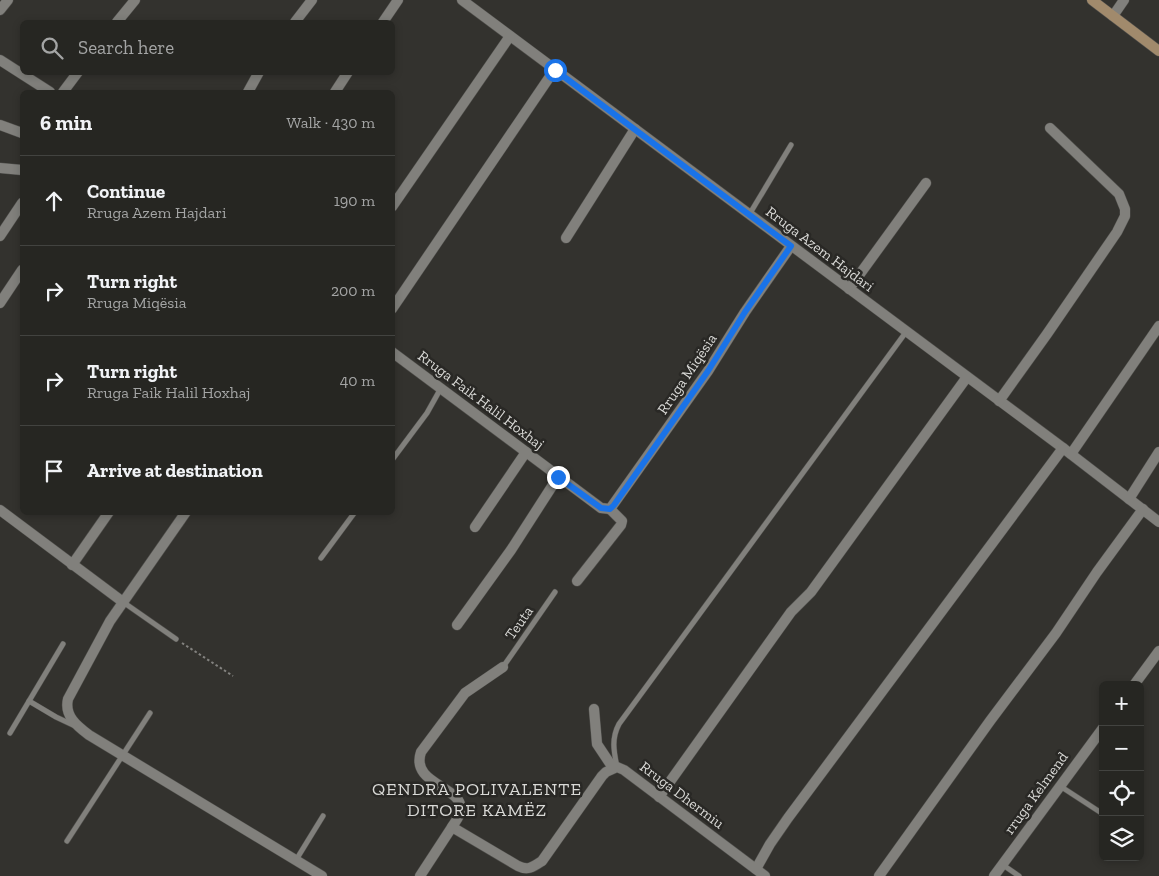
<!DOCTYPE html>
<html lang="en">
<head>
<meta charset="utf-8">
<style>
  :root { --surface:#262622; --page:#32322f; --text:#f1f3f6; --muted:#a4a5a5; --line:#424340 }
  body { margin:0; font-family:"Zilla Slab",serif; background:var(--page); color:var(--text) }
  .controls { position:absolute; right:15px; bottom:15px; display:grid; overflow:hidden; border-radius:8px; box-shadow:0 2px 8px #0003 }
  .controls button { width:45px; height:45px; display:grid; place-items:center; padding:0; border:0; border-bottom:1px solid var(--line); background:var(--surface); color:var(--text); font:25px sans-serif }
  .stop { position:absolute; width:15px; height:15px; margin:-11px; border:4px solid #1a73e8; border-radius:50%; background:#fff }
  .stop.end { background:#1a73e8; border-color:#fff; box-shadow:0 1px 5px #0008 }
  .list { margin:0; padding:0; list-style:none }
  h2 { display:flex; justify-content:space-between; align-items:center; height:65px; margin:0; padding:0 20px; font-size:21px }
  h2 small { font-size:16px; font-weight:400; color:var(--muted) }
  .list li { display:grid; grid-template-columns:32px 1fr auto; gap:15px; align-items:center; box-sizing:border-box; height:90px; padding:0 20px; border-top:1px solid var(--line) }
  .list b { display:block; font-size:19px; white-space:nowrap }
  .list p { margin:0; font-size:16px; white-space:nowrap; color:var(--muted) }
  .list em { font-size:16px; font-style:normal; color:var(--muted) }
  .icon { flex:none; width:28px; height:28px; fill:none; stroke:currentColor; stroke-width:2; stroke-linecap:round; stroke-linejoin:round }
  .map { position:relative; flex:none; width:1159px; height:876px; overflow:hidden }
  .search { position:absolute; background:var(--surface); box-shadow:0 2px 8px #0003; left:20px; top:20px; width:375px; height:55px; display:flex; align-items:center; gap:12px; box-sizing:border-box; padding:0 18px; border-radius:8px; color:var(--muted); font-size:19px }
  .panel { position:absolute; background:var(--surface); box-shadow:0 2px 8px #0003; left:20px; top:90px; width:375px; height:425px; border-radius:8px }
  .map>svg:first-child { display:block }
</style>
</head>
<body>
<div class="map">
<svg width="1159" height="876" viewBox="0 0 1159 876">
  <rect width="100%" height="100%" fill="#33322e"/>
  <g fill="none" stroke-linecap="round" stroke-linejoin="round">
    <g stroke="#504f4c" stroke-width="6">
      <g id="service">
        <polyline points="749,215 791,145"/>
        <polyline points="392,460 427,413 441,388"/>
        <polyline points="321,558 355,512"/>
        <polyline points="123,602 176,639"/>
        <polyline points="503,667 555,592"/>
        <polyline points="29,701 56,717 73,725"/>
        <polyline points="10,733 63,644"/>
        <path d="M617,767C614,752 611,739 619,724L906,332"/>
        <polyline points="1060,786 1103,814"/>
        <polyline points="67,841 150,713"/>
        <polyline points="296,860 323,816"/>
        <polyline points="1003,865 1019,876"/>
      </g>
    </g>
    <g stroke="#504f4c" stroke-width="11">
      <g id="minor">
        <polyline points="462,0 1063,448 1159,522"/>
        <polyline points="0,10 8,0"/>
        <polyline points="1113,16 1124,0"/>
        <polyline points="117,22 135,0"/>
        <polyline points="295,22 312,0"/>
        <polyline points="383,22 398,0"/>
        <polyline points="0,60 50,92"/>
        <polyline points="63,92 78,72"/>
        <polyline points="248,92 259,72"/>
        <polyline points="335,92 348,72"/>
        <polyline points="0,125 22,133"/>
        <polyline points="0,168 22,170"/>
        <polyline points="392,207 510,36"/>
        <polyline points="0,236 22,203"/>
        <polyline points="566,238 635,129"/>
        <polyline points="849,289 926,183"/>
        <polyline points="0,303 22,270"/>
        <polyline points="392,309 555,69"/>
        <polyline points="392,352 601,508 610,509 708,371 745,312 791,246"/>
        <polyline points="999,401 1047,334 1117,232 1125,216 1125,209 1119,194 1050,128"/>
        <polyline points="1071,454 1159,326"/>
        <polyline points="1129,499 1159,452"/>
        <polyline points="0,510 123,602"/>
        <path d="M186,512L110,621L68,699C64,716 77,726 89,735L322,876"/>
        <polyline points="475,527 526,452"/>
        <polyline points="72,565 109,512"/>
        <polyline points="577,581 621,525 622,521 610,509"/>
        <polyline points="457,625 511,550 558,477"/>
        <path d="M503,667L465,693L421,752C410,784 461,786 461,809C461,815 455,822 452,827L518,866C528,871 533,867 542,861L602,776L606,772L617,767L624,770L765,876"/>
        <polyline points="1134,685 1159,651"/>
        <polyline points="594,709 597,744 613,768"/>
        <polyline points="659,797 791,612 811,592 967,377"/>
        <polyline points="756,869 770,844 788,818 1063,448"/>
        <polyline points="879,876 990,721 1056,633 1097,572 1143,509"/>
        <polyline points="994,876 1103,728"/>
      </g>
    </g>
    <g stroke="#504f4c" stroke-width="11">
      <polyline id="tertiary" points="420,876 452,827"/>
    </g>
    <g stroke="#504f4c" stroke-width="11">
      <polyline id="secondary" points="1092,0 1159,51"/>
    </g>
    <polyline stroke="#83827f" stroke-width="2" stroke-dasharray="2.5 2.5" stroke-linecap="butt" points="182,643 233,676"/>
    <use href="#service" stroke="#81807c" stroke-width="5"/>
    <use href="#minor" stroke="#81807c" stroke-width="10"/>
    <use href="#tertiary" stroke="#81807c" stroke-width="10"/>
    <use href="#secondary" stroke="#a18a6c" stroke-width="10"/>
  </g>
  <g fill="none" stroke-linecap="round" stroke-linejoin="round">
    <polyline stroke="#1a73e8" stroke-width="6" points="555,70 791,246 745,312 708,371 614,505 610,509 601,508 558,477"/>
  </g>
  <g text-anchor="middle" dominant-baseline="central" stroke-width="5" stroke-linejoin="round" paint-order="stroke">
    <g font-size="15" fill="#d9d9d6" stroke="#292825">
      <text transform="translate(820 249) rotate(37)">Rruga Azem Hajdari</text>
      <text transform="translate(687 374) rotate(-56)">Rruga Miqësia</text>
      <text transform="translate(481 400) rotate(37)">Rruga Faik Halil Hoxhaj</text>
      <text transform="translate(519 623) rotate(-55)">Teuta</text>
      <text transform="translate(1036 793) rotate(-54)">rruga Kelmend</text>
      <text transform="translate(682 795) rotate(37)">Rruga Dhermiu</text>
    </g>
    <g font-size="18" letter-spacing="1" fill="#d9d9d6" stroke="#292825">
      <text x="477" y="789">QENDRA POLIVALENTE<tspan x="477" dy="21">DITORE KAMËZ</tspan></text>
    </g>
  </g>
</svg>
<div class="controls">
<button>+</button>
<button>−</button>
<button><svg class="icon" aria-label="locate" viewBox="0 0 24 24"><circle cx="12" cy="12" r="6"/><path d="M12 2v4M12 18v4M2 12h4M18 12h4"/></svg></button>
<button><svg class="icon" aria-label="layers" viewBox="0 0 24 24"><path d="M12 4l9 5-9 5-9-5zM3 14l9 5 9-5"/></svg></button>
</div>
<div class="stop" style="left:555px;top:70px"></div>
<div class="stop end" style="left:558px;top:477px"></div>
<div class="search"><svg class="icon" aria-label="search" viewBox="0 0 24 24"><circle cx="10" cy="10" r="6"/><path d="M15 15l6 6"/></svg>Search here</div>
<section class="panel">
<h2>6 min<small>Walk · 430 m</small></h2>
<ul class="list">
<li><svg class="icon" aria-label="ahead" viewBox="0 0 24 24"><path d="M12 20V5M6 11l6-6 6 6"/></svg><div><b>Continue</b><p>Rruga Azem Hajdari</p></div><em>190 m</em></li>
<li><svg class="icon" aria-label="right" viewBox="0 0 24 24"><path d="M7 20v-9h11M14 6l5 5-5 5"/></svg><div><b>Turn right</b><p>Rruga Miqësia</p></div><em>200 m</em></li>
<li><svg class="icon" aria-label="right" viewBox="0 0 24 24"><path d="M7 20v-9h11M14 6l5 5-5 5"/></svg><div><b>Turn right</b><p>Rruga Faik Halil Hoxhaj</p></div><em>40 m</em></li>
<li><svg class="icon" aria-label="arrive" viewBox="0 0 24 24"><path d="M6 21V4h12l-3 4 3 4H6"/></svg><div><b>Arrive at destination</b></div></li>
</ul>
</section>
</div>
</body>
</html>
